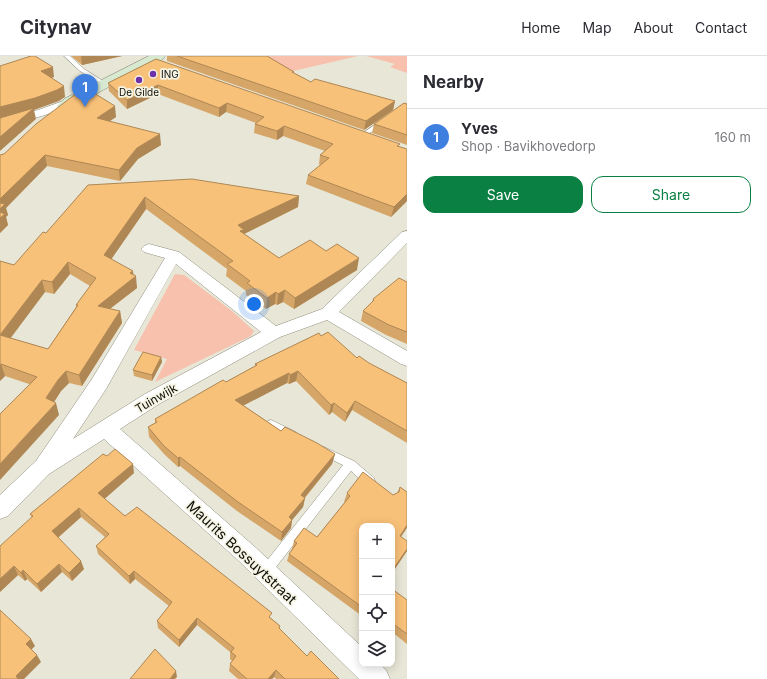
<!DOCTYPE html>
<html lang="en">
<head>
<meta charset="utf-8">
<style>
  :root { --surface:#fff; --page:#f2f2f3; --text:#2b2b33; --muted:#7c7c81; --line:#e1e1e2; --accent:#0b8043 }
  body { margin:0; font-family:Inter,sans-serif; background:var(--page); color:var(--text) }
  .controls { position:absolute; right:12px; bottom:12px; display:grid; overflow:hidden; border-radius:8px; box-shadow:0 2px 10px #0003 }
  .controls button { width:36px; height:36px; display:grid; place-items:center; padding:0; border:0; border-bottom:1px solid var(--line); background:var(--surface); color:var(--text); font:20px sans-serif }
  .you { position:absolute; left:254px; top:248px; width:14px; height:14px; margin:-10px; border:3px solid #fff; border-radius:50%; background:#1a73e8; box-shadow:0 0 0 6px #1a73e833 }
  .badge { display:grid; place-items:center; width:26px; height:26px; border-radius:50%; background:var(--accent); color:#fff; font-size:13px; font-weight:700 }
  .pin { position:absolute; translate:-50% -33px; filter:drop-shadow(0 1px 2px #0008) }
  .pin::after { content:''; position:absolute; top:21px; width:14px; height:12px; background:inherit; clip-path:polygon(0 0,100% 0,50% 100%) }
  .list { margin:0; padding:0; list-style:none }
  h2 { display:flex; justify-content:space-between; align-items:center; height:52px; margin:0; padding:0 16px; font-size:17px }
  h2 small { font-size:13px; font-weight:400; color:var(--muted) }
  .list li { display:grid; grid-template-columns:26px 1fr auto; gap:12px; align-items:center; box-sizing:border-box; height:56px; padding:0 16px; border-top:1px solid var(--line) }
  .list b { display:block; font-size:15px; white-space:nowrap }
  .list p { margin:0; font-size:13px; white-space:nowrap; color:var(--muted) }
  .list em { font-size:13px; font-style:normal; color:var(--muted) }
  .actions { display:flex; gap:8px; padding:12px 16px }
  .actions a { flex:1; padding:9px 0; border:1px solid var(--accent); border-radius:12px; text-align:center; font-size:14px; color:var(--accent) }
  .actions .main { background:var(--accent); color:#fff }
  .icon { flex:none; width:22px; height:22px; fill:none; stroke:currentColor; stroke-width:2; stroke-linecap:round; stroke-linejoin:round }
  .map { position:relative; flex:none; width:407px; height:623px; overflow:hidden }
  header { display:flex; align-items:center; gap:24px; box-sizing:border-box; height:56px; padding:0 20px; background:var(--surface); border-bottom:1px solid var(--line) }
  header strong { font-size:19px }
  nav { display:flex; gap:22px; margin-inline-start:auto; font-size:14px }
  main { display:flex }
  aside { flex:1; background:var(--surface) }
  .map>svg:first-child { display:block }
</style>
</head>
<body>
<header>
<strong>Citynav</strong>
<nav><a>Home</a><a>Map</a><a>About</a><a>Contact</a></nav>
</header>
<main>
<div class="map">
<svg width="407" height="623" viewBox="0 0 407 623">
  <rect width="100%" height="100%" fill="#e8e7d7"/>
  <g fill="#f7c1ad">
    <polygon points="256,0 358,0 276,19"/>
    <polygon points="366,0 407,0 407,17 390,11 395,8"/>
    <polygon points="175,218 184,219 232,255 254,275 251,280 155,326 167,303 134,294"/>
  </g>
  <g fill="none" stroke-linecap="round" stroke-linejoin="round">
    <g stroke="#8d8d7e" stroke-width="1">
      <g id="lane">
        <polygon points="64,0 70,0 84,13 108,28 103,29 80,15"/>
        <polygon points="382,64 385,66 384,67 364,81 360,81 360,79"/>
        <polygon points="271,364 296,376 298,379 296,382 293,383 290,382 268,371 266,368 268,365"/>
        <path d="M324,391L354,405L374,422L375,425L374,428C365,431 357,420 351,415L269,520L265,521L261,520L259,516L261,512L343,409L320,398L319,395L320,392Z"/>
      </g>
    </g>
    <g stroke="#8d8d7e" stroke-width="1">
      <g id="street">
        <polygon points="69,43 73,44 75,46 73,48 45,59 0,72 0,64 38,54"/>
        <path d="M407,175V187L339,256L407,295V310L401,308L327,264L280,281L159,348L120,373L255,491L362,591V608H380L386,614L390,623H359L239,505L104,383L49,418L8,460L0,463V439L36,405L92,323L165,202L144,196L141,193L144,190L149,188L179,196L276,270L322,253L402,176ZM176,208L261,276L145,338L73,383L106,333Z"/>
      </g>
    </g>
    <g stroke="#8d8d7e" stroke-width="1">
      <path id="secondary" d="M149,0H165L163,3L74,49C69,53 66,55 59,53L57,50L64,43Z"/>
    </g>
    <use href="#lane" fill="#fff" fill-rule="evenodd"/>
    <use href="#street" fill="#fff" fill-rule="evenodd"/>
    <use href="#secondary" fill="#d7e9d0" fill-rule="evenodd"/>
  </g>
  <g fill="#d5a668" fill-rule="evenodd">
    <polygon points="71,0 122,0 82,9"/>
    <polygon points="167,0 267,0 294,16 294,17 311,26 395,45 393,54 364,74 167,5"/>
    <polygon points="156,3 399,90 407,145 391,161 306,128 308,119 320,109 319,108 320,99 325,95 283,80 277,84 254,77 255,68 256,67 226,56 219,61 158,38 127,53 109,35 108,27"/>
    <polygon points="407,48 407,89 372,77 374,68"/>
    <polygon points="116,61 109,65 161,89 138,103 120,125 47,110 6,152 8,159 6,161 8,169 0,177 0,99"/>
    <path d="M88,129L299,140L298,151L244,178L279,202L357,214L294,253L283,246L277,249L275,248L266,253L246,239V235L226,220L227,213L146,153L111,203L134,219L137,232L110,253L120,255L122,267L82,330L69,327L61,335L54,346L59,359L29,328L5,320L0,325V205L14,209L46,177ZM70,218L90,230L76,249V251L48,293L10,282L45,236L54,238Z"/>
    <polygon points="407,226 407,288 386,279 361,265 363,255 372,246 373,243"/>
    <polygon points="321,280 357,302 369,307 407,327 407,387 352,354 345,366 332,356 329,359 296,325 289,328 287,327 243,349 281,375 335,398 332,408 305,442 303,451 292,464 291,472 281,485 237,455 180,410 178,411 165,399 149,381 148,371 155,367 155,363 226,326 255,310 255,308"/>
    <polygon points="161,301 162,306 152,325 134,320 133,314"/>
    <polygon points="107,400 134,417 104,443 125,460 271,562 280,570 280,573 307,600 339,623 276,623 274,621 272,623 238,623 229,615 230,608 232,605 230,603 230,596 197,569 179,591 158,572 157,565 169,550 135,523 130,528 98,498 96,490 105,481 81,461 58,482 84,513 72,525 62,516 41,536 27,523 25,525 18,519 0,536 32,462 30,458"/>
    <polygon points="400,431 401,481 407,495 392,517 392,470 362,470 362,560 287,505 289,498 292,493 294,485 317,481 345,446 344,446 347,437 393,439 397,437"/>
    <polygon points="392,533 407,544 407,588 392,576"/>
  </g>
  <g fill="#ae8755">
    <polygon points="81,0 122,0 82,9"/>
    <polygon points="53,11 54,21 43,25 41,15"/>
    <polygon points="158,29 158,38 127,53 127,44"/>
    <polygon points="64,30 65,41 59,45 34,54 36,63 0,95 0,51"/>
    <polygon points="395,45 393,54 364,74 366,65"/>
    <polygon points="227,47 226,56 219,61 219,52"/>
    <polygon points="115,50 116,61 98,73 97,62"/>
    <polygon points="284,70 283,80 277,84 277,75"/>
    <polygon points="160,78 161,89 138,103 120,125 119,114 137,92"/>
    <polygon points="45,99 47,110 6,152 8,159 6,161 8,169 0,177 0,143"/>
    <polygon points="407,138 407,145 391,161 394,151"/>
    <polygon points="299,140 298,151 244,178 243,185 238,169"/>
    <polygon points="145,141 146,153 106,211 104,199"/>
    <polygon points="359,202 357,214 294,253 295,242"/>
    <polygon points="68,206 70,218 54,238 52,226"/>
    <polygon points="133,215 134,222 136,220 137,232 99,261 98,250 130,217"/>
    <polygon points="42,224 45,236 4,291 0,279"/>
    <polygon points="285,234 283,246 277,249 278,238"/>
    <polygon points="276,236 275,248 266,253 267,242"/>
    <polygon points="120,255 122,267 82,330 79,319"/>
    <polygon points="161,301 162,306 152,325 152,319"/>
    <polygon points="1,308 5,320 0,325 0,309"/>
    <polygon points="66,315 69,327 61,335 49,354 46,342 58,324"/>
    <polygon points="298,315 296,325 289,328 290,319"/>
    <polygon points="289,317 287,327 235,354 235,344"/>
    <polygon points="355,345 352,354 345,366 347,357"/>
    <polygon points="56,347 59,359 0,424 0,408"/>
    <polygon points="334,347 332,356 329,359 331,349"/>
    <polygon points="335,398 332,408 299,448 301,439"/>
    <polygon points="180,401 180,410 178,411 178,402"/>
    <polygon points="133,408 134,417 100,447 98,437"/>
    <polygon points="305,442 303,451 287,470 289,461"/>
    <polygon points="79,452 81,461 55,484 52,475"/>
    <polygon points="292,464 291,472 281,485 282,476"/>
    <polygon points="407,469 407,472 396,488 400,480"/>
    <polygon points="407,493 407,495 392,517 392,515"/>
    <polygon points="81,505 84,513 72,525 69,517"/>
    <polygon points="59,508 62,516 41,536 37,528"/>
    <polygon points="14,510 18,519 0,536 0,523"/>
    <polygon points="23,514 27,523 25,525 21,517"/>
    <polygon points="134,515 135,523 130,528 129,520"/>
    <polygon points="197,562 197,569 179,591 179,584"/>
    <polygon points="31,583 35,590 30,595 26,588"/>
    <polygon points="37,599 41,606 24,623 18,623 16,620"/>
    <polygon points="276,614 274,621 272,623 268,623"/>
    <polygon points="176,615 177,621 175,623 170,623"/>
  </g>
  <g fill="#f8c179" stroke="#ae8755">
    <polygon points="31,0 35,0 53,11 41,15 64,30 57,34 35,42 0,51 0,10"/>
    <polygon points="177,0 267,0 294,16 292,16 311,26 315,23 395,45 366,65"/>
    <polygon points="156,3 400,88 397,90 407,93 407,138 394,151 308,119 329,102 320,99 333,88 284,70 277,75 255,68 264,61 227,47 219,52 158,29 127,44 108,27"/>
    <polygon points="89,34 115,50 97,62 160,78 137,92 119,114 45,99 0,143 0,99 4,98 36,68 73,40 76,38 78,40"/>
    <polygon points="404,47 407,48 407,79 374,68"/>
    <polygon points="34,52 0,81 0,62"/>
    <polygon points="192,123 299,140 238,169 244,174 240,175 279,202 310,184 326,195 337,188 359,202 295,242 285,234 278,238 276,236 267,242 247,227 250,225 227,208 233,205 145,141 104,199 133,215 130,217 136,220 98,250 120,255 79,319 66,315 58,324 46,342 56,347 0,408 0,358 37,321 1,308 0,309 0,279 48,293 78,249 76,249 96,222 68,206 52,226 42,224 0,279 0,205 14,209 43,176 46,177 88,129"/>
    <polygon points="0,147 5,148 0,153"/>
    <polygon points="0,156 5,158 0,162"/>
    <polygon points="399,222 407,226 407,276 389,269 363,255 374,244 373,243"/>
    <polygon points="328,276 357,302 359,300 369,307 407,327 407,375 355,345 347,357 334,347 331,349 298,315 290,319 289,317 235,344 281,375 285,371 317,387 335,398 301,439 305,442 289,461 292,464 282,476 238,446 180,401 178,402 164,390 148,371 157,366 155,363 223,324 226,326 257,309 255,308 319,277 321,280"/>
    <polygon points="143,296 161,301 152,319 133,314"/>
    <polygon points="115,393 133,408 98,437 125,460 137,451 272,557 269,561 280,570 279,572 307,600 311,595 339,623 285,623 276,614 268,623 247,623 230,608 236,600 231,596 234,592 197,562 179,584 157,565 172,546 134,515 129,520 96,490 109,478 79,452 52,475 81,505 69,517 59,508 37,528 23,514 21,517 14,510 0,523 0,490 33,460 30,458 103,398 107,400"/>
    <polygon points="363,416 393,439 399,436 400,431 407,436 407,469 400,480 407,485 407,493 392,515 392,470 362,470 362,551 289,498 297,487 294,485 304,472 317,481 350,440 347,437"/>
    <polygon points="392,533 407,544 407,578 392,567"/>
    <polygon points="0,554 31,583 26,588 37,599 16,620 18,623 0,623"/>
    <polygon points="155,593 176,615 170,623 130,623"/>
  </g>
  <g fill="#6f31a7" stroke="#f5f4e4" stroke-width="1.5">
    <circle cx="153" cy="18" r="4"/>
    <circle cx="139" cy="24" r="4"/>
  </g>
  <g text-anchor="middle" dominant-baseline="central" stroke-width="3.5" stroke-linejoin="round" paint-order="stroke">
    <g font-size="10" fill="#0e0e08" stroke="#f5f4e4" text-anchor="start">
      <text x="161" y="18">ING</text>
      <text x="139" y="36" text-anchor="middle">De Gilde</text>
    </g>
    <g font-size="12" fill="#0e0e08" stroke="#f5f4e4">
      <text transform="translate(156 342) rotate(-30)">Tuinwijk</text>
    </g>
    <g font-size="14" fill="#0e0e08" stroke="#f5f4e4">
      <text transform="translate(242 496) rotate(43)">Maurits Bossuytstraat</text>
    </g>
  </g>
</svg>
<div class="controls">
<button>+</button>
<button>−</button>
<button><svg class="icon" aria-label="locate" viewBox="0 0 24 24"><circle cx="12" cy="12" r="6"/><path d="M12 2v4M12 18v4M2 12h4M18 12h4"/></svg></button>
<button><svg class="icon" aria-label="layers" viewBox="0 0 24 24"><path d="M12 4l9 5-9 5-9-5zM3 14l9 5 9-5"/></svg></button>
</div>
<div class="you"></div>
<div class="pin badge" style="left:85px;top:51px;background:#3f7fe0">1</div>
</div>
<aside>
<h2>Nearby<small></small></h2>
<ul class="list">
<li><span class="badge" style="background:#3f7fe0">1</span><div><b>Yves</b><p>Shop · Bavikhovedorp</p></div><em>160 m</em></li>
</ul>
<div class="actions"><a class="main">Save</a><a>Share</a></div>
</aside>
</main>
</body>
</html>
